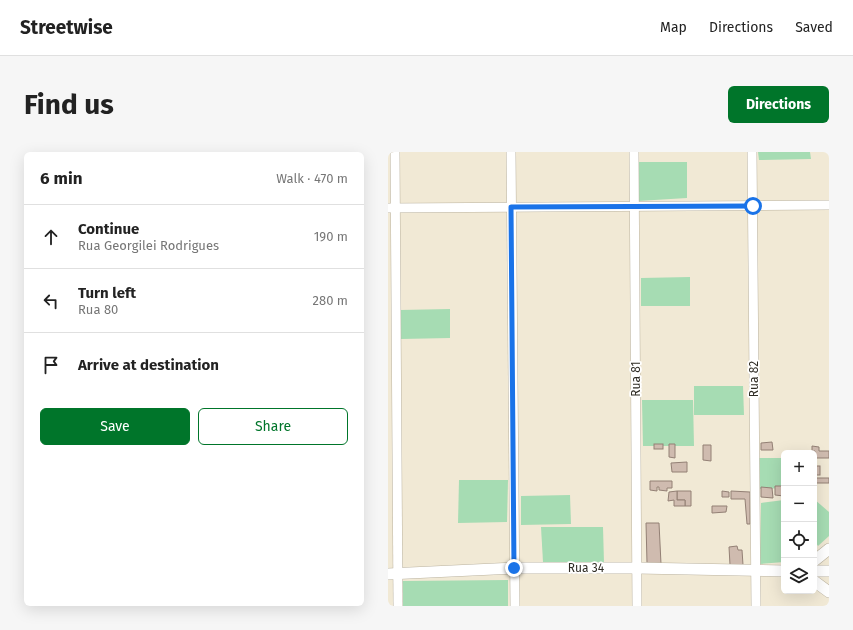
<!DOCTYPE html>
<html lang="en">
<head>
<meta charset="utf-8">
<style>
  :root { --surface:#fff; --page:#f6f6f6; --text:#222; --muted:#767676; --line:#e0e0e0; --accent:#00752a }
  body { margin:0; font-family:"Fira Sans",sans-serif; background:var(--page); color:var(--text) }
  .controls { position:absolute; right:12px; bottom:12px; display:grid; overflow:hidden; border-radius:6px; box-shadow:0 4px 16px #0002 }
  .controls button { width:36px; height:36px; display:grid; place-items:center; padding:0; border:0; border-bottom:1px solid var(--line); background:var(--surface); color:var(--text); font:20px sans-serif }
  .stop { position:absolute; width:12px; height:12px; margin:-9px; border:3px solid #1a73e8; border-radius:50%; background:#fff }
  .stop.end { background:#1a73e8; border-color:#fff; box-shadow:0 1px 4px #0008 }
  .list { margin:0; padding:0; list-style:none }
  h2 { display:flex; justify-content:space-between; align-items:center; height:52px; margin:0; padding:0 16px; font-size:17px }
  h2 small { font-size:13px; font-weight:400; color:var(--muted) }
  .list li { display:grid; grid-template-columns:26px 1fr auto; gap:12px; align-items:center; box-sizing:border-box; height:64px; padding:0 16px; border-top:1px solid var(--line) }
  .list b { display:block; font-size:15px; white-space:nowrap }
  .list p { margin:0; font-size:13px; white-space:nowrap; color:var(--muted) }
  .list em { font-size:13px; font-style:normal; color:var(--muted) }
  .actions { display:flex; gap:8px; padding:12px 16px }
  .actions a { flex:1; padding:9px 0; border:1px solid var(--accent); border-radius:6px; text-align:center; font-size:14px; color:var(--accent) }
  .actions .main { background:var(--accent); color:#fff }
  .icon { flex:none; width:22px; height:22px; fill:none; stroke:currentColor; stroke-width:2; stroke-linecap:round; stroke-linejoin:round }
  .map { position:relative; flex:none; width:441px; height:454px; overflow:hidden; border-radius:6px }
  header { display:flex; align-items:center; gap:24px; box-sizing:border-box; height:56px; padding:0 20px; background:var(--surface); border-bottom:1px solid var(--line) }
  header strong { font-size:19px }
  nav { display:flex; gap:22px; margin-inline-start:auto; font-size:14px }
  .intro { display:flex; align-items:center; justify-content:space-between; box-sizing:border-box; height:96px; padding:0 24px }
  h1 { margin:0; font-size:28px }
  .button { padding:10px 18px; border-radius:6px; background:var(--accent); color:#fff; font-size:14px; font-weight:700 }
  main { display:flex; gap:24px; padding:0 24px }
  aside { flex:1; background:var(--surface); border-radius:6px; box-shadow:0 4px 16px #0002 }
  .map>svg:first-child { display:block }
</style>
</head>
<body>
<header>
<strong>Streetwise</strong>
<nav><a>Map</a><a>Directions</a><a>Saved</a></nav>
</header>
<div class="intro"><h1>Find us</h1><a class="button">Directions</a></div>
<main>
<aside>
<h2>6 min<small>Walk · 470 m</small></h2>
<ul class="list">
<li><svg class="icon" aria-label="ahead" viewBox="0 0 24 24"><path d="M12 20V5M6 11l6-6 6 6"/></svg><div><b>Continue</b><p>Rua Georgilei Rodrigues</p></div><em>190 m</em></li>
<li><svg class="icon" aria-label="left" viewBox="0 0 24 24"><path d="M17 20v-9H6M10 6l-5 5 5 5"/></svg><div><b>Turn left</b><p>Rua 80</p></div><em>280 m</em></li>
<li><svg class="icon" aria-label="arrive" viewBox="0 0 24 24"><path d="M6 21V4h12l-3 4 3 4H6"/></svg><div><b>Arrive at destination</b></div></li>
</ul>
<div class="actions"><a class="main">Save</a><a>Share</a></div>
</aside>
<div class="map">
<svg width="441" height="454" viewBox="0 0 441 454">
  <rect width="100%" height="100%" fill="#f1e9d5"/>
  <g fill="#a6dcb3">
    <polygon points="370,0 422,0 423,7 371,8"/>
    <polygon points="250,10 299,10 299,46 250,49"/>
    <polygon points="302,125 302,154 253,154 253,126"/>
    <polygon points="62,157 62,186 13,187 12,158"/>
    <polygon points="306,234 355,234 356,263 306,263"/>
    <polygon points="254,248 305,248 306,294 255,294"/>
    <polygon points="371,306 396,306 396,336 371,337"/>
    <polygon points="71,328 120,328 119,370 70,371"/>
    <polygon points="182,343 183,372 133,373 133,344"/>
    <polygon points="426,347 441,360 441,384 430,394 426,388"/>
    <polygon points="396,348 396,364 394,365 396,372 396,410 372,412 373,351"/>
    <polygon points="153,375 215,375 216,411 155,410"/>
    <polygon points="120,428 120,454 15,454 14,429"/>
  </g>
  <g fill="#cfbbaf" stroke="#938075">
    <polygon points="384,290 385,298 373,298 373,291"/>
    <rect x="266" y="292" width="9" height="5"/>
    <polygon points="281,292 287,292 287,306 281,305"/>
    <polygon points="315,293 323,293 323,309 315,308"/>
    <polygon points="424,294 431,295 431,299 441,299 441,306 427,306 427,299 424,299"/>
    <polygon points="299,310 299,320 284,320 283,311"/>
    <rect x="426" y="314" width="6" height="9"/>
    <rect x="426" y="326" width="15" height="5"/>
    <polygon points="262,329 284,329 284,336 279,336 279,339 271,338 271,335 269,335 269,339 262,338"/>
    <polygon points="387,334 396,334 396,344 387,343"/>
    <polygon points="373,335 384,336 385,346 373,345"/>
    <polygon points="289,339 303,339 303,354 297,354 297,348 289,348"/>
    <polygon points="289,339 289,348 297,348 297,354 286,354 286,348 280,349 281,340"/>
    <polygon points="334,339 341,340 341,345 334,345"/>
    <polygon points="343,339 362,340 362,372 359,372 357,347 343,347"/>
    <polygon points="324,354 339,354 338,360 324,361"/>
    <polygon points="258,371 271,371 273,412 259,411"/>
    <polygon points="349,394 350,398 354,398 355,413 342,413 341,395"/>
  </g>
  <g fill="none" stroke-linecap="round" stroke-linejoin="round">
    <g stroke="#bbb3a0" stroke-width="10">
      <g id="minor">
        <polyline points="7,0 10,454"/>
        <polyline points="123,0 127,454"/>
        <polyline points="246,0 249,454"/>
        <polyline points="364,0 368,454"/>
        <polyline points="0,56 441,53"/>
      </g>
    </g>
    <g stroke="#bbb3a0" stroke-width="12">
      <g id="tertiary">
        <polyline points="426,409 441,397"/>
        <polyline points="426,419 441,419"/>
        <polyline points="0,422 126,416 249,416 396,419"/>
        <polyline points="426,429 441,440"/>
      </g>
    </g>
    <use href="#minor" stroke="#fff" stroke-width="9"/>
    <use href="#tertiary" stroke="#fff" stroke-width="11"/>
  </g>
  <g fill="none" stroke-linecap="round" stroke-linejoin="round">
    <polyline stroke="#1a73e8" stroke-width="5" points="126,416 123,55 365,54"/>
  </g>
  <g text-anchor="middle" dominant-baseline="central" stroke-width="3.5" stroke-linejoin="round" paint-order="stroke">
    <g font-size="12" fill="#2f2c25" stroke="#fff">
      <text transform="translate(248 227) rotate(-90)">Rua 81</text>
      <text transform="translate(366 227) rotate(-90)">Rua 82</text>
      <text x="198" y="416">Rua 34</text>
    </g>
  </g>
</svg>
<div class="controls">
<button>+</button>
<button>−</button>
<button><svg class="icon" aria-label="locate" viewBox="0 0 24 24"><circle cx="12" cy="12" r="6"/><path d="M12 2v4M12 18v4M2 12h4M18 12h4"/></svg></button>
<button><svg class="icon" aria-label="layers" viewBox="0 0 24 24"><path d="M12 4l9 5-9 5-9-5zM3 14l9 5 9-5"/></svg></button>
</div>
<div class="stop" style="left:365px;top:54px"></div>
<div class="stop end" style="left:126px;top:416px"></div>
</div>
</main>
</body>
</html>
